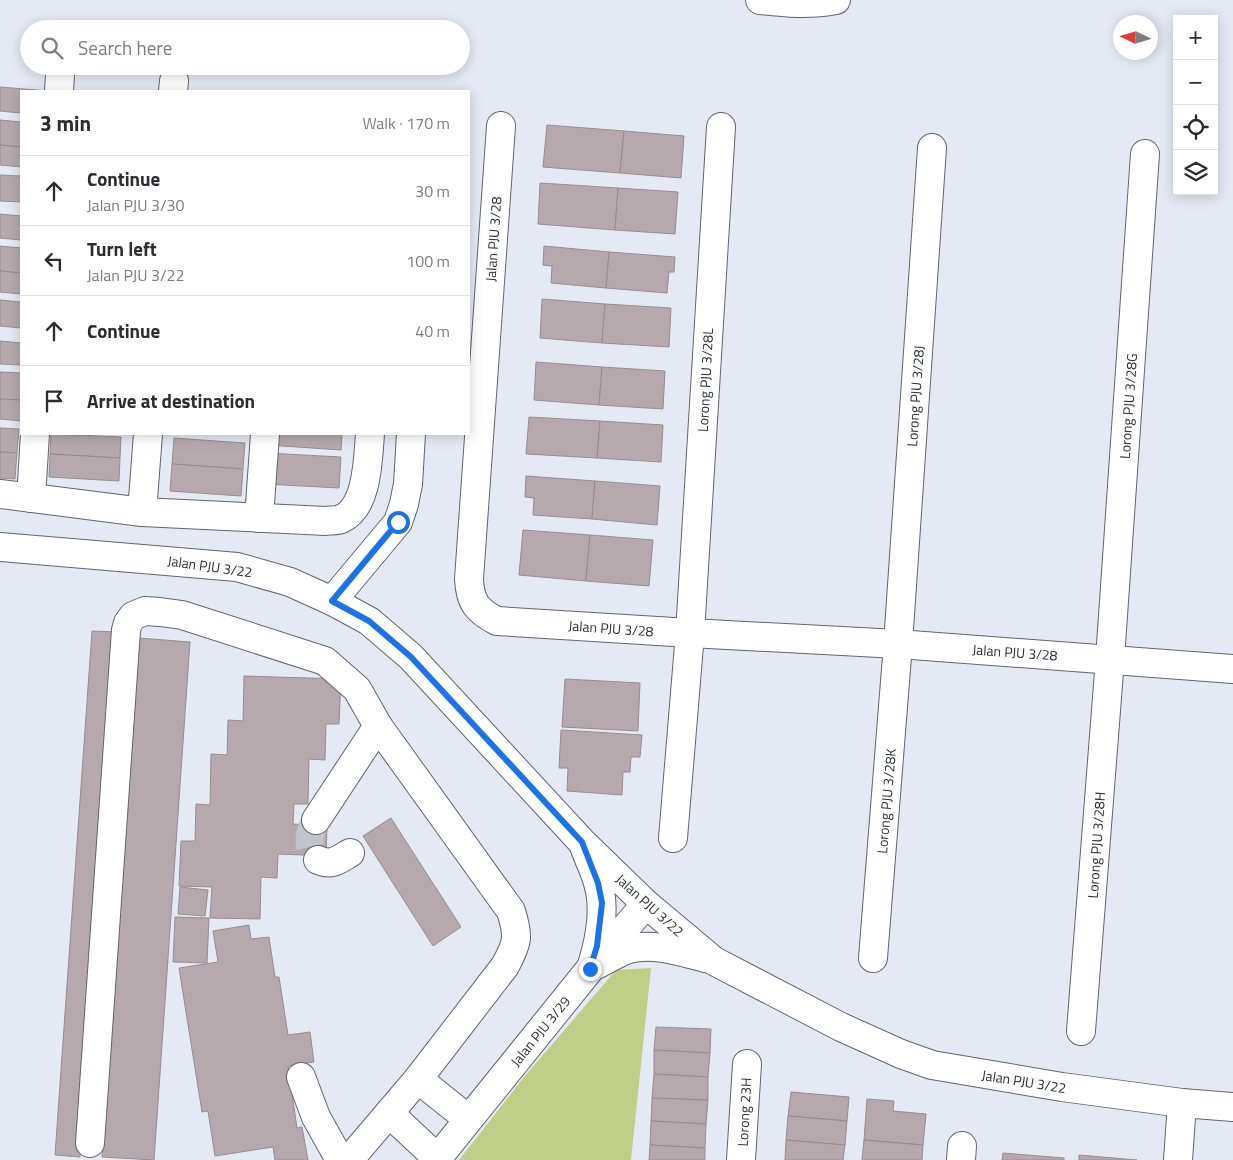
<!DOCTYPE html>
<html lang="en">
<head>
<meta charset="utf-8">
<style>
  :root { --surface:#fff; --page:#f7f7f7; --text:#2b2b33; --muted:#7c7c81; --line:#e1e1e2 }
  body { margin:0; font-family:"Titillium Web",sans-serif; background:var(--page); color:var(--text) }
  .controls { position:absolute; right:15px; top:15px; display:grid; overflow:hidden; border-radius:0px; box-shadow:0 2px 12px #0003 }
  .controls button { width:45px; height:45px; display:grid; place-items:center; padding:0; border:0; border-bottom:1px solid var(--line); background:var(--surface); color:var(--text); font:25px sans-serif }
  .compass { position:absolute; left:1113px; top:15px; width:45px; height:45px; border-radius:50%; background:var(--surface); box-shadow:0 2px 12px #0003; rotate:274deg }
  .stop { position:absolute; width:15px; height:15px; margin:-11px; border:4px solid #1a73e8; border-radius:50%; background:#fff }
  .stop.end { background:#1a73e8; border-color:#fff; box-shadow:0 1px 5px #0008 }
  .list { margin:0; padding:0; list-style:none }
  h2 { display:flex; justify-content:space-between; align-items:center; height:65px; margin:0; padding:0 20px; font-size:21px }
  h2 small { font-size:16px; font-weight:400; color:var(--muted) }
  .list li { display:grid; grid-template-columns:32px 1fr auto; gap:15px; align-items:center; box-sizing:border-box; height:70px; padding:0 20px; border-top:1px solid var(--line) }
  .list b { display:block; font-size:19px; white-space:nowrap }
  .list p { margin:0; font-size:16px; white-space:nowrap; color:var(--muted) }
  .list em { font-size:16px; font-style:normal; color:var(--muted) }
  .icon { flex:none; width:28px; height:28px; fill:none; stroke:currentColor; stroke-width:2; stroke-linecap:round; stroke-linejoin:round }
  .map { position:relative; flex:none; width:1233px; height:1160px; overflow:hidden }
  .search { position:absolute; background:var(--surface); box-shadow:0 2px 12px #0003; left:20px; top:20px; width:450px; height:55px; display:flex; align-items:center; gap:12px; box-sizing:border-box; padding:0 18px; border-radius:28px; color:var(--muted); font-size:19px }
  .panel { position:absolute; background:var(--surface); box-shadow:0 2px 12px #0003; left:20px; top:90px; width:450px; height:345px; border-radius:0px }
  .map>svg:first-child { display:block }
</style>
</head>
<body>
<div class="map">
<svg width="1233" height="1160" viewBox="0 0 1233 1160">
  <rect width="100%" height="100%" fill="#e4e9f4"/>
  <polygon fill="#c1ce88" points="651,968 631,1160 459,1160 524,1077 616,970"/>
  <g fill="#b5a9ad" stroke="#988c90">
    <polygon points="0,87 48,91 21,91 21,113 0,111"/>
    <polygon points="0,120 21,122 21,147 0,145"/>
    <polygon points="547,125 624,131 620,173 543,167"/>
    <polygon points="624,131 684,136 681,178 620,173"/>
    <polygon points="0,145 21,147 21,167 0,165"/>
    <polygon points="0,175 21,176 21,202 0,201"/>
    <polygon points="540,183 618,188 615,230 538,224"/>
    <polygon points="618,188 678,192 675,234 615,230"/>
    <polygon points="0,214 21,216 21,240 0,238"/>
    <polygon points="0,246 21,248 21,273 0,271"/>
    <polygon points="544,246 609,252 606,288 551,283 552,266 543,265"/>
    <polygon points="609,252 675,257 674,272 669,272 667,293 606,288"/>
    <polygon points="0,271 21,273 21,294 0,292"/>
    <polygon points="542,299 605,304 602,343 540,338"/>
    <polygon points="0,300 21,302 21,328 0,326"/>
    <polygon points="605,304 671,308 669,347 602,343"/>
    <polygon points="0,341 21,343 21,365 0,364"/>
    <polygon points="536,362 602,367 599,405 534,400"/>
    <polygon points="602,367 665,371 663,409 599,405"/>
    <polygon points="0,372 21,373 21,400 0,399"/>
    <polygon points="0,399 21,400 21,421 0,419"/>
    <polygon points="529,417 600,421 597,458 526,454"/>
    <polygon points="600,421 663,425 661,462 597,458"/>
    <polygon points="0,428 19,429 17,453 0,452"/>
    <polygon points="51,434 121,437 120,458 50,454"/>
    <polygon points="269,434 342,434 341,450 268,445"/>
    <polygon points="174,438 245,443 243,469 172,464"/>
    <polygon points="0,452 17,453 15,479 0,478"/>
    <polygon points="267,453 341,457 339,488 265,484"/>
    <polygon points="50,454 120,458 119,481 49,477"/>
    <polygon points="172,464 243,469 241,496 170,491"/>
    <polygon points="526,476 595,481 592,519 533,515 534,498 525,497"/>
    <polygon points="595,481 660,486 657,525 592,519"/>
    <polygon points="523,530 590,535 586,581 519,575"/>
    <polygon points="590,535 653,540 649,586 586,581"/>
    <polygon points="92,631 116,632 80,1157 55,1155"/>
    <polygon points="139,638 190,642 154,1160 102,1157"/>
    <polygon points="244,676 341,679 339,724 326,724 325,760 309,759 308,804 294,804 293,824 327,826 326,856 278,854 277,878 261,877 260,919 210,918 212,887 179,886 181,841 195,841 196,804 210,805 211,754 227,755 228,720 243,721"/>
    <polygon points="565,679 640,683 638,731 562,727"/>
    <polygon points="561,730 642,735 640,757 631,757 630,772 623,772 622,795 567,791 568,768 559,768"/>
    <polygon points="391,818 461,927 433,946 363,836"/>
    <polygon points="180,887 208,890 205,916 178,914"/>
    <polygon points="175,917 209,918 207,963 173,962"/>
    <polygon points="249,925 251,939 269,937 275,977 279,977 288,1035 310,1032 314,1062 288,1066 297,1128 302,1127 308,1160 275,1160 273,1147 215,1156 208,1111 202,1112 179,968 218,962 213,931"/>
    <polygon points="656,1027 711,1029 710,1053 654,1050"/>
    <polygon points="654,1050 710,1053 708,1077 654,1074"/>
    <polygon points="654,1074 708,1077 708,1100 652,1098"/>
    <polygon points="791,1092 849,1097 847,1121 788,1116"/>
    <polygon points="652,1098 708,1100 706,1124 651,1121"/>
    <polygon points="867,1099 894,1101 893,1111 926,1114 923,1145 864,1140"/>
    <polygon points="788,1116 847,1121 845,1145 786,1140"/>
    <polygon points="651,1121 706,1124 705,1148 650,1145"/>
    <polygon points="786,1140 845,1145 843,1160 785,1160"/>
    <polygon points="864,1140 923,1145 922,1160 862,1160"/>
    <polygon points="650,1145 705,1148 705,1160 649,1160"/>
    <polygon points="1003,1153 1064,1158 1064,1160 1002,1160"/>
    <polygon points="1079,1155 1137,1160 1079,1160"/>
  </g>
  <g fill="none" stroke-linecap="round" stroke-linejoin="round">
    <path stroke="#bfc4cd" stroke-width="28" stroke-dasharray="28 14" stroke-linecap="butt" d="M316,820C308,834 306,848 318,860"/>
    <g stroke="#61656f" stroke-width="30">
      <g id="minor">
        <path d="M760,0C786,3 810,5 836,0"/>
        <polyline points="59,91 60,75"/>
        <polyline points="173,91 174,81"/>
        <path d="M501,126L469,579C470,602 477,611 497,621L690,633L898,644L1233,669"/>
        <path d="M0,494L142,512L326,521C330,520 337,521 341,519C368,508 368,457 370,434"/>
        <polyline points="31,498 35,434"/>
        <polyline points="142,512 148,434"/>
        <polyline points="259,518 265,434"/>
        <polyline points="0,547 237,567 290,582 332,601 369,621 411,657 582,842 646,904 714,961 841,1027 901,1054 932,1065 1062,1087 1182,1103 1233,1107"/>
        <polyline points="332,601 398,522 404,504 408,484 411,434"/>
        <polyline points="316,820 378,726"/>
        <polyline points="673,838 690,633 721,127"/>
        <path d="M585,849C589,860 595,871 598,883C606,909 600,939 592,965"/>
        <path d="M318,860C332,866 338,860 350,853"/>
        <polyline points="873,958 898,644 932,148"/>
        <path d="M598,964C606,960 615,955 623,951C650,941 679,951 705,958"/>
        <polyline points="1081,1031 1110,659 1145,154"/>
        <polyline points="301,1077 316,1117 340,1160"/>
        <polyline points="418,1079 468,1119"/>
        <polyline points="389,1113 437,1158"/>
        <path d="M90,1143L126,630L128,623L133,616L145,611L160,612L182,615L325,661L357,689L378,726L511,911C519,937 518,942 505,966L418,1079L349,1160"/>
        <polyline points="436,1160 590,969 646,904"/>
        <polyline points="741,1160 747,1064"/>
        <polyline points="961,1160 962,1146"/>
        <polyline points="1178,1160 1182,1103"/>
      </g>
    </g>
    <use href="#minor" stroke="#fff" stroke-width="28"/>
  </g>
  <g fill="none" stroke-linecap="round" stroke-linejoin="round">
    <polyline stroke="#1a73e8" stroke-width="6" points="398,522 332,601 369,621 411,657 582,842 598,883 602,903 597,946 590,969"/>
  </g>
  <g text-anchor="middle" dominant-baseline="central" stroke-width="5" stroke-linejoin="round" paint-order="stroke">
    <g font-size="14" fill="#2d2f33" stroke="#fff">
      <text transform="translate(493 239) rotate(-86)">Jalan PJU 3/28</text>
      <text transform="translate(705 380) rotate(-87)">Lorong PJU 3/28L</text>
      <text transform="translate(915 396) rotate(-86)">Lorong PJU 3/28J</text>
      <text transform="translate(1128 406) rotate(-86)">Lorong PJU 3/28G</text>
      <text transform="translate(210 566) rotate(8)">Jalan PJU 3/22</text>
      <text transform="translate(611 628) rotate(4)">Jalan PJU 3/28</text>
      <text transform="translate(1015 652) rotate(4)">Jalan PJU 3/28</text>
      <text transform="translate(886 801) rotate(-85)">Lorong PJU 3/28K</text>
      <text transform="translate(1096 845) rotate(-86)">Lorong PJU 3/28H</text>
      <text transform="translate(650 905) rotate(42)">Jalan PJU 3/22</text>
      <text transform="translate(540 1031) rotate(-51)">Jalan PJU 3/29</text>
      <text transform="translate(1024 1081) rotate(9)">Jalan PJU 3/22</text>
      <text transform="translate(744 1112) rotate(-87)">Lorong 23H</text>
    </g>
  </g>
</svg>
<div class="controls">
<button>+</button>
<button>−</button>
<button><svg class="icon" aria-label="locate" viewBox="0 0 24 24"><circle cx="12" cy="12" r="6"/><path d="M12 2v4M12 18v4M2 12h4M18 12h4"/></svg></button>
<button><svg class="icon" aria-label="layers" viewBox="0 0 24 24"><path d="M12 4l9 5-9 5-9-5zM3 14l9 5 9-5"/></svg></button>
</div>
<svg class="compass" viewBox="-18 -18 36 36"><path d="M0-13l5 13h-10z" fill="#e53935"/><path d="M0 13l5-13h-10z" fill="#7c7c81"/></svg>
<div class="stop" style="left:398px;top:522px"></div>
<div class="stop end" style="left:590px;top:969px"></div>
<div class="search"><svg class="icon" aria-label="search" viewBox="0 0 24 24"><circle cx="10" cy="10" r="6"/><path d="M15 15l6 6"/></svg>Search here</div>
<section class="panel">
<h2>3 min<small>Walk · 170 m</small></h2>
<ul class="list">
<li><svg class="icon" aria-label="ahead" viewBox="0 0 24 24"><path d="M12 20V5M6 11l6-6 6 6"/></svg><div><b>Continue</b><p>Jalan PJU 3/30</p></div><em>30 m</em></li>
<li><svg class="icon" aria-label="left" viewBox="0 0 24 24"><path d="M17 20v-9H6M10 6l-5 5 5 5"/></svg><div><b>Turn left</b><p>Jalan PJU 3/22</p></div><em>100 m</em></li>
<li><svg class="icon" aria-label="ahead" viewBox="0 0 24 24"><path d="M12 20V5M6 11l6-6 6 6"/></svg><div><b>Continue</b></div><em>40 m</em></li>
<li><svg class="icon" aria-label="arrive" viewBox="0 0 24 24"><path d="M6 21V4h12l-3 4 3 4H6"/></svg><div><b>Arrive at destination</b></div></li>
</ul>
</section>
</div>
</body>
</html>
